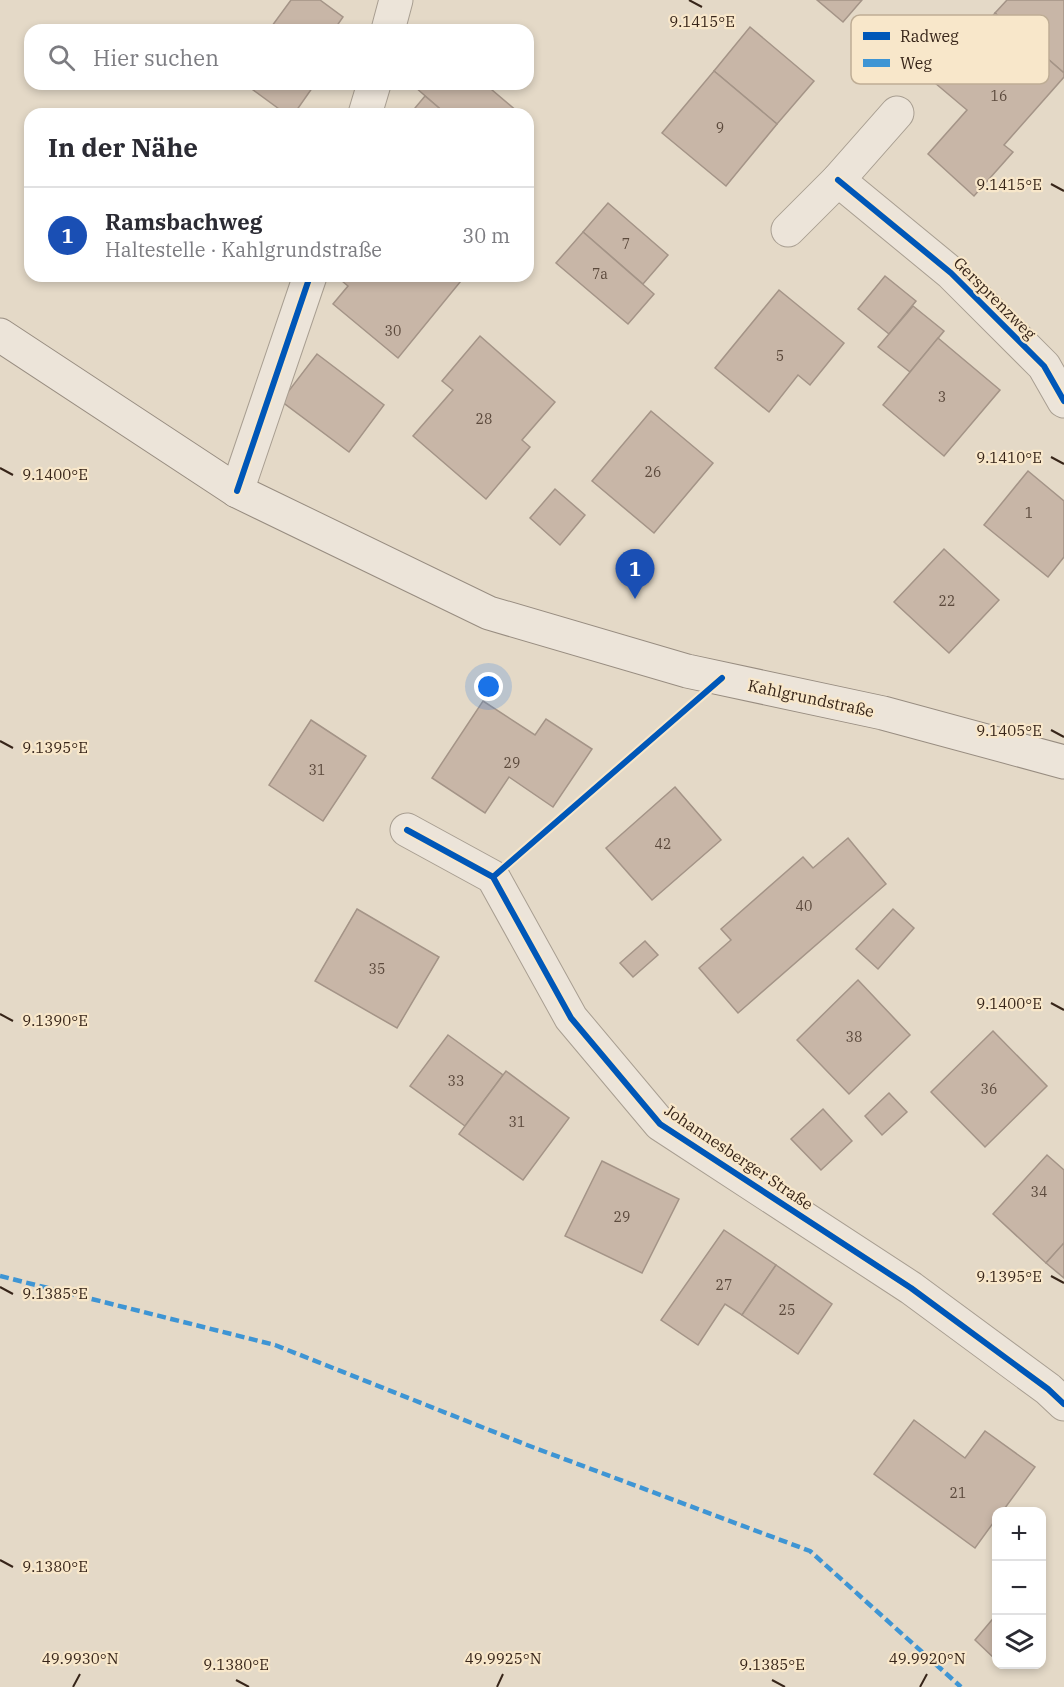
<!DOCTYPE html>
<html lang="de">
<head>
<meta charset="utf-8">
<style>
  :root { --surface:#fff; --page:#f2f2f3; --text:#2b2b33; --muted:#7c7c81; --line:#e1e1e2; --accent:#1a73e8 }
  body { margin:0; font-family:"IBM Plex Serif",serif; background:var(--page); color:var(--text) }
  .controls { position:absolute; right:18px; bottom:18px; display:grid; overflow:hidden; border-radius:12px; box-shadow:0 3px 9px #0003 }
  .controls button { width:54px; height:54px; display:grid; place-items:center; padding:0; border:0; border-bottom:2px solid var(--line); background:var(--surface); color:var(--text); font:30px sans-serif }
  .you { position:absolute; left:489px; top:687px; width:21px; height:21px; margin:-15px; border:4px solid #fff; border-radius:50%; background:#1a73e8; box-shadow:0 0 0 9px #1a73e833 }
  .badge { display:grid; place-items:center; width:39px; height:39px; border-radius:50%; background:var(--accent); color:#fff; font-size:20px; font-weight:700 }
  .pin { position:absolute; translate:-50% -50px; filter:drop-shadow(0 2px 3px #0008) }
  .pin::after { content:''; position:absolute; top:32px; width:21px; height:18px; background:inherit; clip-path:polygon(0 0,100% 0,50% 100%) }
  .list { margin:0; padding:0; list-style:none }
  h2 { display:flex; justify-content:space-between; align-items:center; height:78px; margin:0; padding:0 24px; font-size:26px }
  h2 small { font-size:20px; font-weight:400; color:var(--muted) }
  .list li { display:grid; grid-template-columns:39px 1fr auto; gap:18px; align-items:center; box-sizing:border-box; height:96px; padding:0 24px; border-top:2px solid var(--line) }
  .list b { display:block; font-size:22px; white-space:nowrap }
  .list p { margin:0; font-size:20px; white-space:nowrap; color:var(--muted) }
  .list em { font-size:20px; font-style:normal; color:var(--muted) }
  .icon { flex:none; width:33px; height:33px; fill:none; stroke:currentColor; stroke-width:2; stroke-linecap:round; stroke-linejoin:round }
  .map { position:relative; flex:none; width:1064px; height:1687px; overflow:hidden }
  .search { position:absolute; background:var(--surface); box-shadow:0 3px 9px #0003; left:24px; top:24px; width:510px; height:66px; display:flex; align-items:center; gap:15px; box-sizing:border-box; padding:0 21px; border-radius:18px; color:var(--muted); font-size:22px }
  .panel { position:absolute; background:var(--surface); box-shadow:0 3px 9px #0003; left:24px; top:108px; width:510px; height:174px; border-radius:18px }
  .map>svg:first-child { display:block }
</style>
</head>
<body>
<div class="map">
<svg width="1064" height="1687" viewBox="0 0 1064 1687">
  <rect width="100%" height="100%" fill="#e4d9c7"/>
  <g fill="#c8b6a7" stroke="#a49487" stroke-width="1.5">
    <polygon points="291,0 320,0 343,17 334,30 269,30"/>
    <polygon points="817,0 862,0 843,22"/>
    <polygon points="1007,0 1064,0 1064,73 995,13"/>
    <polygon points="995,13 1064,73 1064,77 1004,145 1013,152 974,196 928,154 967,110 935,83"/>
    <polygon points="750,27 814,81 777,124 714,71"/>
    <polygon points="714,71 777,124 726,186 662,133"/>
    <polygon points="245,84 315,84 294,114 286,114"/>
    <polygon points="418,84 485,84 518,112 516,114 446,114 415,87"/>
    <polygon points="425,96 446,114 410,114"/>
    <polygon points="608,203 668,255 643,284 583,232"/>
    <polygon points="583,232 654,294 628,324 556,263"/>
    <polygon points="336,276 465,276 398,358 333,304 348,286"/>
    <polygon points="885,276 916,301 889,334 858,309"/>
    <polygon points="779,290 844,343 810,385 798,375 769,412 715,368"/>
    <polygon points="913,306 944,331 910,372 878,347"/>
    <polygon points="480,336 555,402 522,440 530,447 486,499 413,436 453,390 442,381"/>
    <polygon points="938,338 1000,390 944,456 883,405"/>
    <polygon points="317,354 384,405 349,452 281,401"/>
    <polygon points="651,411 713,463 654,533 592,481"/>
    <polygon points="1028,471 1064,501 1064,557 1048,577 984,525"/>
    <polygon points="555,489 585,515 560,545 530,518"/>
    <polygon points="944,549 999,600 949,653 894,602"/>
    <polygon points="483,701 535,735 546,719 592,749 553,807 509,777 485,813 432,778"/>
    <polygon points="311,720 366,756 323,821 269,785"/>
    <polygon points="675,787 721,840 652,900 606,848"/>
    <polygon points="848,838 886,884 738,1013 699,968 731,940 721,929 803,857 813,868"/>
    <polygon points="357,909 439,957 397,1028 315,981"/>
    <polygon points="893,909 914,928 878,969 856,949"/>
    <polygon points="645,941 658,955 633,977 620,963"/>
    <polygon points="858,980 910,1035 849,1094 797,1040"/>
    <polygon points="993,1031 1047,1086 985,1147 931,1092"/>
    <polygon points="448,1035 503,1075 465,1126 410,1086"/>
    <polygon points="506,1071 569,1118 523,1180 459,1134"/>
    <polygon points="889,1093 907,1112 882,1135 865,1116"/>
    <polygon points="823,1109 852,1141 821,1170 791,1139"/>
    <polygon points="1047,1155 1064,1170 1064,1243 1046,1263 993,1214"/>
    <polygon points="602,1161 679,1199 642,1273 565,1236"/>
    <polygon points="724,1230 776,1265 742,1315 725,1304 698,1345 661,1320"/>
    <polygon points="1064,1243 1064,1278 1046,1263"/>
    <polygon points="776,1265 832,1304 798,1354 742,1315"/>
    <polygon points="914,1420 965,1458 985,1431 1035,1467 1002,1512 996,1512 996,1519 975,1548 874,1474"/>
    <polygon points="996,1615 996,1660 975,1640"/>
  </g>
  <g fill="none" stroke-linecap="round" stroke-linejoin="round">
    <g stroke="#a89e91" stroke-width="35">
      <g id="minor">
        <polyline points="388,30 396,0"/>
        <polyline points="365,114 374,84"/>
        <polyline points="838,180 951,273 1044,366 1064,401"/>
        <polyline points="788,230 838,180 897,113"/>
        <polyline points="237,491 310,276"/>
        <polyline points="407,830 493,877 571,1018 660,1124 911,1288 1048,1389 1064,1404"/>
      </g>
    </g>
    <g stroke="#988d81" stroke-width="35">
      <polyline id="secondary" points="0,335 237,491 489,613 687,671 883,713 1064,762"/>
    </g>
    <use href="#minor" stroke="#ece4d9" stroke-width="33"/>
    <use href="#secondary" stroke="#ece4d9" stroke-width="33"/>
    <polyline stroke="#3e95d4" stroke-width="4.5" stroke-dasharray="9 4.5" stroke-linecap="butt" points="0,1276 275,1345 527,1445 810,1551 961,1687"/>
    <g stroke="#f8e7ca" stroke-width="10">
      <g id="cycleway">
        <polyline points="838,180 951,273 1044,366 1064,401"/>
        <polyline points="237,491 310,276"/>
        <polyline points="407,830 493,877 571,1018 660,1124 911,1288 1048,1389 1064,1404"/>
        <polyline points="493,877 722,678"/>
      </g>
    </g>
    <use href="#cycleway" stroke="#0057b8" stroke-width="6"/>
  </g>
  <path fill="none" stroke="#372519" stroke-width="2" d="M689,0L702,7M1051,184L1064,191M1051,457L1064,464M0,468L13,475M1051,730L1064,737M0,741L13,748M1051,1003L1064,1010M0,1014L13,1021M1051,1276L1064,1283M0,1287L13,1294M0,1560L13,1567M236,1680L249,1687M772,1680L785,1687M73,1687L80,1674M497,1687L503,1674M920,1687L927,1674"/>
  <g text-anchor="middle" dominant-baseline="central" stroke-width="4.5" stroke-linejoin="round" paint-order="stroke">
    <g font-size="14" fill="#5b493c">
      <text x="999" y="96">16</text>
      <text x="720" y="128">9</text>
      <text x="626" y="244">7</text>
      <text x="600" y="274">7a</text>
      <text x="393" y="331">30</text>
      <text x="780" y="356">5</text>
      <text x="942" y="397">3</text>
      <text x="484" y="419">28</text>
      <text x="653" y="472">26</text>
      <text x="1029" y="513">1</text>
      <text x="947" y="601">22</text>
      <text x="512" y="763">29</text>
      <text x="317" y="770">31</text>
      <text x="663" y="844">42</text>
      <text x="804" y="906">40</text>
      <text x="377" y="969">35</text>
      <text x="854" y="1037">38</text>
      <text x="456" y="1081">33</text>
      <text x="989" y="1089">36</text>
      <text x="517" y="1122">31</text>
      <text x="1039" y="1192">34</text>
      <text x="622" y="1217">29</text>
      <text x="724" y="1285">27</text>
      <text x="787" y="1310">25</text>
      <text x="958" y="1493">21</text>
    </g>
    <g font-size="16" fill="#372519" stroke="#f8e7ca">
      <text transform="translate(995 298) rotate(45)">Gersprenzweg</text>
      <text transform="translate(811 698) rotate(12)">Kahlgrundstraße</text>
      <text transform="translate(739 1157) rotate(34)">Johannesberger Straße</text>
    </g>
  </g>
  <rect x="851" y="15" width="198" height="69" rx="9" fill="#f8e7ca" stroke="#bead95" stroke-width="1.5"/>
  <rect x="863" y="32" width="27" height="8" fill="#0057b8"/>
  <rect x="863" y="59" width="27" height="8" fill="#3e95d4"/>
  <g font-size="16" fill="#372519">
    <text x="900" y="42">Radweg</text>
    <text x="900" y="69">Weg</text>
  </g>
  <g font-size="15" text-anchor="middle" fill="#372519" stroke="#f8e7ca" stroke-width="4.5" stroke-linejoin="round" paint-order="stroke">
    <text x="702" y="27">9.1415°E</text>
    <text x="1009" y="190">9.1415°E</text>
    <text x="1009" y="463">9.1410°E</text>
    <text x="55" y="480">9.1400°E</text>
    <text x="1009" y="736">9.1405°E</text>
    <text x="55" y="753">9.1395°E</text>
    <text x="1009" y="1009">9.1400°E</text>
    <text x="55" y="1026">9.1390°E</text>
    <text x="1009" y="1282">9.1395°E</text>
    <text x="55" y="1299">9.1385°E</text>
    <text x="55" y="1572">9.1380°E</text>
    <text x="80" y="1664">49.9930°N</text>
    <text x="503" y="1664">49.9925°N</text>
    <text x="927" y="1664">49.9920°N</text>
    <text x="236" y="1670">9.1380°E</text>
    <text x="772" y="1670">9.1385°E</text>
  </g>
</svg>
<div class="controls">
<button>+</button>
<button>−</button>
<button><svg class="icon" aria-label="layers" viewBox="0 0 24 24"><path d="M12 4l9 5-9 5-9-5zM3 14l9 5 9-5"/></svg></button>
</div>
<div class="you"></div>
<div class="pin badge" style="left:635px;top:599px;background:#1a4fb4">1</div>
<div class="search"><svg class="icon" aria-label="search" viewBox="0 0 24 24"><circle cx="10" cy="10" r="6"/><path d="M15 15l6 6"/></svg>Hier suchen</div>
<section class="panel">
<h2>In der Nähe<small></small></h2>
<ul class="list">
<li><span class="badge" style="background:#1a4fb4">1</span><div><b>Ramsbachweg</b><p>Haltestelle · Kahlgrundstraße</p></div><em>30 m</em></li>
</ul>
</section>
</div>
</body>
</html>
